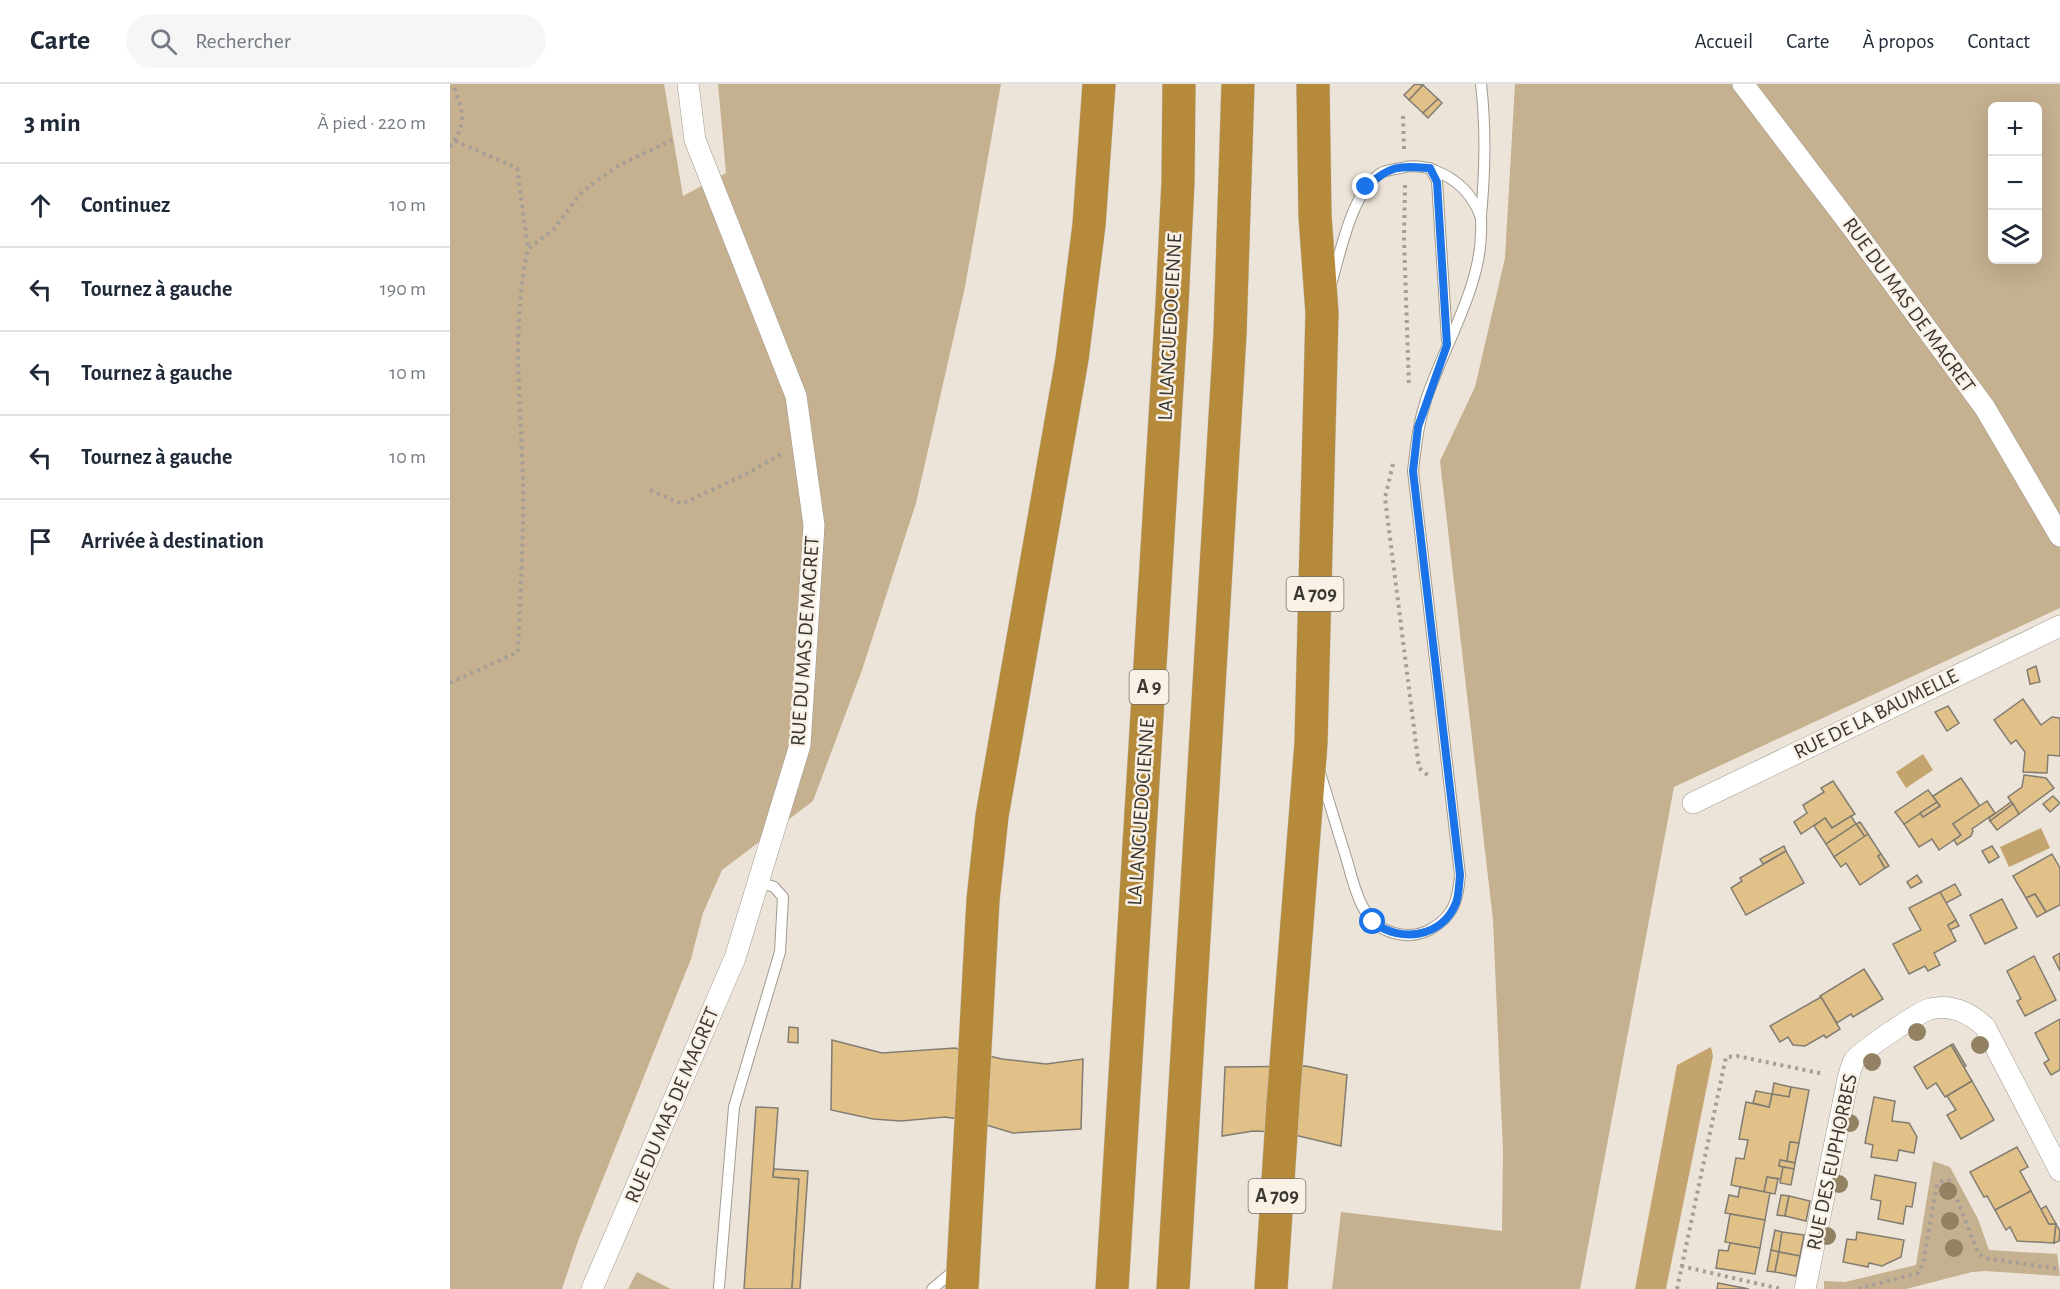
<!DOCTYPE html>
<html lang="fr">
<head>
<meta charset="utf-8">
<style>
  :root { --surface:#fff; --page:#f6f6f7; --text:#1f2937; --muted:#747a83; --line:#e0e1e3 }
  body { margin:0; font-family:"Alegreya Sans",sans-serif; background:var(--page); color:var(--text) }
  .controls { position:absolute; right:18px; top:18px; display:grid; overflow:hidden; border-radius:9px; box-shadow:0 6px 24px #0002 }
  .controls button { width:54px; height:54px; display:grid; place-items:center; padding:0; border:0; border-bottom:2px solid var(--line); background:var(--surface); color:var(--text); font:30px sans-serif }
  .stop { position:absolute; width:18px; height:18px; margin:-14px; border:4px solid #1a73e8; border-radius:50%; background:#fff }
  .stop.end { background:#1a73e8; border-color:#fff; box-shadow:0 2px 6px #0008 }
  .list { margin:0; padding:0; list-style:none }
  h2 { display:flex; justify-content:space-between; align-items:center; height:78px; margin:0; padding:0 24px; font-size:26px }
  h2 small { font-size:20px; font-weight:400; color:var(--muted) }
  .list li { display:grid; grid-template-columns:39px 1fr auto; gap:18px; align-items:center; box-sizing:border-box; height:84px; padding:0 24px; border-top:2px solid var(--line) }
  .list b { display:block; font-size:22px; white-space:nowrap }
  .list em { font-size:20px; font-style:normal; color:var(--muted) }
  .icon { flex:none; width:33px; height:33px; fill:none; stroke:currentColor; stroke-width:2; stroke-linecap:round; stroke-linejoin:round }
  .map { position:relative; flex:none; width:1610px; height:1205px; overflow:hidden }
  header { display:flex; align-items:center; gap:36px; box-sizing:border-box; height:84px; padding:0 30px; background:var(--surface); border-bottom:2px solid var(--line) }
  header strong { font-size:28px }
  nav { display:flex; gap:33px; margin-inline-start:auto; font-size:21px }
  .search { width:420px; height:54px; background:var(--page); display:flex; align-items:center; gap:15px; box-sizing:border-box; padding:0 21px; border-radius:33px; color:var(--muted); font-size:22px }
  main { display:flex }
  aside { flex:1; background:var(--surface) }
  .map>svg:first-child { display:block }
</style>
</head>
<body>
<header>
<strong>Carte</strong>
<div class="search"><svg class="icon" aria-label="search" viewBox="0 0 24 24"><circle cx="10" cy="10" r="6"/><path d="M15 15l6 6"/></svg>Rechercher</div>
<nav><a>Accueil</a><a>Carte</a><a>À propos</a><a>Contact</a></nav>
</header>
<main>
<aside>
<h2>3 min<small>À pied · 220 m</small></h2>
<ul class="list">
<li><svg class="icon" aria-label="ahead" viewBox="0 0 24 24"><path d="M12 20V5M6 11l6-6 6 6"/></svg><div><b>Continuez</b></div><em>10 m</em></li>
<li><svg class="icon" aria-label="left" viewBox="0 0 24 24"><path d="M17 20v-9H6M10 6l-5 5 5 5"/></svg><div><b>Tournez à gauche</b></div><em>190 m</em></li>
<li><svg class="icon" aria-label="left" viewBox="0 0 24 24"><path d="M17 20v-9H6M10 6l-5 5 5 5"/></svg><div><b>Tournez à gauche</b></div><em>10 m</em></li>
<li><svg class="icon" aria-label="left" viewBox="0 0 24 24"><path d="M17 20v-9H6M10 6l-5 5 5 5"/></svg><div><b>Tournez à gauche</b></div><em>10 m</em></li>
<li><svg class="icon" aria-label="arrive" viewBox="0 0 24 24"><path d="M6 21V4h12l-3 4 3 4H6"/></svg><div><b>Arrivée à destination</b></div></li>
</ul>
</aside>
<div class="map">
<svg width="1610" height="1205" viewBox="0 0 1610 1205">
  <rect width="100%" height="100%" fill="#ece4d8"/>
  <g fill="#c5b08f" fill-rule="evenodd">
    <polygon points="0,0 214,0 233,112 276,89 268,0 551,0 515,203 466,419 412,586 363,717 272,786 253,829 241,875 128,1157 112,1205 0,1205"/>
    <path d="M1065,0H1610V524L1224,703L1130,1205H882L891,1128L1052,1147L1053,1068L1043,836L990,377L1025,303L1055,174ZM1542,22H1588V176H1542Z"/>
    <polygon points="1483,1077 1500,1083 1528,1135 1539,1166 1607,1170 1610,1192 1535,1187 1522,1188 1456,1205 1374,1205 1374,1197 1395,1198 1466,1181"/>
    <polygon points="187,1188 221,1205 178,1205"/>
  </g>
  <g fill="#c4a46e">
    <polygon points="1473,670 1483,686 1456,704 1446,688"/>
    <polygon points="1591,744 1600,764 1559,783 1550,763"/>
    <polygon points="1261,963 1263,972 1216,1205 1185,1205 1227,981"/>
  </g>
  <g fill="#e2c189" stroke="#827c71" stroke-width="1.5">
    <polygon points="965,0 973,1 959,16 954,11"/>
    <polygon points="973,1 988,15 973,29 959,16"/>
    <polygon points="988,15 992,19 978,34 973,29"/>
    <polygon points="1586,582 1590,598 1580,600 1577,586"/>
    <polygon points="1573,615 1591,641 1602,633 1610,634 1610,672 1598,671 1597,689 1573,688 1575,668 1566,656 1561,660 1544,636"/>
    <polygon points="1498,622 1509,639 1497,647 1485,628"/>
    <polygon points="1574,691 1596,694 1604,704 1569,730 1558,713 1572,703"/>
    <polygon points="1511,694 1530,722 1503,740 1511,751 1489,766 1482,755 1469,763 1454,740 1470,729 1473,733 1490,722 1483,712"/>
    <polygon points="1383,697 1405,730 1382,744 1375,734 1351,750 1344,738 1357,729 1353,721 1374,708 1371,704"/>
    <polygon points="1478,706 1487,718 1454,740 1445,728"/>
    <polygon points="1603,712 1610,719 1600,728 1593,720"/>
    <polygon points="1537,717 1545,729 1522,745 1523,747 1521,752 1507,761 1504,756 1511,751 1503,740"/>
    <polygon points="1487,718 1490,722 1473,733 1470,729"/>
    <polygon points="1561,718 1563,720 1540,737 1539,734"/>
    <polygon points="1563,720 1569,730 1547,746 1540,737"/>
    <polygon points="1401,732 1406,740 1376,760 1364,742 1375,734 1382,744"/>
    <polygon points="1410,738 1418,750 1415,753 1406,740"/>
    <polygon points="1406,740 1415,753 1384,773 1376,760"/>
    <polygon points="1418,750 1431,770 1428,772 1435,784 1410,801 1396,779 1391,783 1384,773"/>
    <polygon points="1334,762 1336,767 1313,780 1310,775"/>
    <polygon points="1542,762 1549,773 1539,779 1532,767"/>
    <polygon points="1336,767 1354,799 1296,831 1281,804 1292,797 1290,794"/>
    <polygon points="1431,770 1439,782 1435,784 1428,772"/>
    <polygon points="1602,770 1610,784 1610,821 1596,828 1585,810 1576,814 1563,792"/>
    <polygon points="1467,791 1472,798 1461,804 1457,798"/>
    <polygon points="1505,800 1511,811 1496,819 1490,808"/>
    <polygon points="1490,808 1506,836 1498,841 1506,857 1484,869 1490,881 1478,887 1475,882 1459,890 1443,860 1471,846 1459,824"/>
    <polygon points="1585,810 1596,828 1587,833 1576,814"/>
    <polygon points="1552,815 1567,844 1535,860 1520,831"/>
    <polygon points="1506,836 1509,842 1500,846 1498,841"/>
    <polygon points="1610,869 1610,887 1603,873"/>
    <polygon points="1584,872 1606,916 1575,932 1567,917 1571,915 1557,887"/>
    <polygon points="1414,885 1433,915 1403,933 1401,930 1387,939 1370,912"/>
    <polygon points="1371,913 1390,945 1376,954 1374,951 1355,962 1343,961 1338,953 1330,958 1320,942"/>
    <polygon points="1610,935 1610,986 1601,991 1594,979 1599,976 1585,949"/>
    <polygon points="339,943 348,944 348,959 338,958"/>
    <polygon points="382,956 432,969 505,964 552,975 596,980 633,975 631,1045 563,1049 523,1037 495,1033 451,1037 423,1035 381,1026"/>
    <polygon points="1503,960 1516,982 1514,983 1501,961"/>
    <polygon points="1501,961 1522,997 1495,1013 1486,999 1477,1005 1464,983"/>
    <polygon points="856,982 897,991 891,1062 832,1048 803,1047 772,1052 775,983"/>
    <polygon points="1522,997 1544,1036 1511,1055 1497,1031 1506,1026 1497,1012"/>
    <polygon points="1324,999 1341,1003 1339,1013 1322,1010"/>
    <polygon points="1341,1003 1359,1006 1349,1059 1340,1058 1337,1077 1330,1076 1329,1082 1333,1083 1331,1095 1317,1093 1314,1108 1281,1101 1286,1074 1294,1075 1298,1056 1289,1055 1296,1018 1319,1023 1322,1010 1339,1013"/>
    <polygon points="1306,1007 1322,1010 1319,1023 1303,1019"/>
    <polygon points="1424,1013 1445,1017 1442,1037 1459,1039 1467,1053 1464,1069 1449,1066 1447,1077 1421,1073 1423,1061 1415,1059"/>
    <polygon points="306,1023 328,1024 323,1093 349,1095 342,1205 294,1205"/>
    <polygon points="1340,1058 1349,1059 1345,1079 1337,1077"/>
    <polygon points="1567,1063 1578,1083 1570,1087 1581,1107 1545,1126 1537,1112 1534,1113 1520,1088"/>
    <polygon points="1330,1076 1345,1079 1344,1085 1329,1082"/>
    <polygon points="1333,1083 1344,1085 1341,1101 1330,1099"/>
    <polygon points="324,1085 358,1087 350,1205 342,1205 349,1095 323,1093"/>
    <polygon points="1425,1091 1466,1099 1462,1123 1456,1122 1453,1140 1428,1135 1431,1117 1421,1115"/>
    <polygon points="1317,1093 1328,1095 1325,1110 1314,1108"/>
    <polygon points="1290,1103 1320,1109 1315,1136 1275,1129 1279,1111 1288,1113"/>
    <polygon points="1581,1107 1599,1140 1606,1140 1604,1159 1567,1157 1560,1143 1556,1146 1545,1126"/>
    <polygon points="1331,1111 1339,1112 1335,1132 1327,1131"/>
    <polygon points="1339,1112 1360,1117 1356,1137 1335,1132"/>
    <polygon points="1596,1122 1606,1140 1599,1140 1591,1125"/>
    <polygon points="1280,1130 1315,1136 1310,1164 1275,1158"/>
    <polygon points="1606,1140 1610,1147 1609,1157 1604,1159"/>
    <polygon points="1325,1146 1332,1148 1329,1168 1321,1166"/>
    <polygon points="1332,1148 1354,1151 1350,1172 1329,1168"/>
    <polygon points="1407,1148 1454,1156 1451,1173 1432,1182 1419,1179 1418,1183 1393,1178 1397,1155 1406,1156"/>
    <polygon points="1280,1159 1310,1164 1305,1190 1266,1184 1269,1166 1278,1167"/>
    <polygon points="1321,1166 1329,1168 1325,1188 1317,1187"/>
    <polygon points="1329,1168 1350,1172 1346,1192 1325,1188"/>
    <polygon points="1268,1199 1299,1205 1267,1205"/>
  </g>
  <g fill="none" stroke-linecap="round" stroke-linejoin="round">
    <g stroke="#a19a8e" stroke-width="12">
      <g id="service">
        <polyline points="980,84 987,97 997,256"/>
        <path d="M1031,132C1035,89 1036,43 1031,0"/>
        <path d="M870,689C879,717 887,745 896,773C901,790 905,810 914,825C926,849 958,858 981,845C1004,832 1008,816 1010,791L963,387C966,362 968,340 976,316C993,264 1031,203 1031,148C1031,143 1032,136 1030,131C1022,110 1006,95 986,87C976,82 961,81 951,84C945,85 938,86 933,88C903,104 891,166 882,197"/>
        <polyline points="269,1203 284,1023 330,868 333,813 324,803 309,798"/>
        <polyline points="482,1205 506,1185"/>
      </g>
    </g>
    <g stroke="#a19a8e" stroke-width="22">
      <g id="minor">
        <polyline points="1293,0 1405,147 1535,324 1610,452"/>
        <polyline points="1243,719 1610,542"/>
        <polyline points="142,1205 285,874 350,661 364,441 346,312 245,56 238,0"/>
        <path d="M1355,1205L1398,995C1400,989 1401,982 1404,977C1409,968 1469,928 1480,925C1501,920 1520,929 1535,943L1610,1087"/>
      </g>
    </g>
    <g stroke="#c8c7c6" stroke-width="34">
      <g id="motorway">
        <polyline points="512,1205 533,816 542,732 622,275 639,141 649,0"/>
        <polyline points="662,1205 722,220 728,98 729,0"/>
        <polyline points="723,1205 780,250 788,0"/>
        <polyline points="821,1205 833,1019 861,659 872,229 865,132 863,0"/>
      </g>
    </g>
    <g stroke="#a49e95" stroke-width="4" stroke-dasharray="3 4.5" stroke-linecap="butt">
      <polyline points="953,32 954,66"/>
      <polyline points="5,57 67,84 78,165"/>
      <path d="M0,63C19,37 12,27 3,0"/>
      <polyline points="955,101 954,154 959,303"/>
      <polyline points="943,380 935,414 969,684 979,692"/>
      <polyline points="200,406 232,420 298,389 331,370"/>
      <path d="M0,599L68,568C70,511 74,454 73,398C71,321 61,241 78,165L103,146L130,110L141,101L168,82L222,56"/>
      <polyline points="1231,1182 1331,1205"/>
      <polyline points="1227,1205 1276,973 1287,972 1374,990"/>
      <polyline points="1408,1205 1468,1189 1473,1180 1487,1100 1494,1096 1500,1097 1528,1169 1535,1174 1610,1185"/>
    </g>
    <use href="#service" stroke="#fff" stroke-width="10"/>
    <use href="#minor" stroke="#fff" stroke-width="21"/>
    <use href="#motorway" stroke="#b68a3b" stroke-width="33"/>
  </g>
  <g fill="#928263">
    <circle cx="1467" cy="948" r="9"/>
    <circle cx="1530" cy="961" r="9"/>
    <circle cx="1422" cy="978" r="9"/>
    <circle cx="1400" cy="1039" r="9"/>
    <circle cx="1389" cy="1100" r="9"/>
    <circle cx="1498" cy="1107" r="9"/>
    <circle cx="1500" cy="1137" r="9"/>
    <circle cx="1377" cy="1152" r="9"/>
    <circle cx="1504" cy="1164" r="9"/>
  </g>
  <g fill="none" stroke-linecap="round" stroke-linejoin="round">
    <path stroke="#1a73e8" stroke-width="8" d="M916,103C940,81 949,82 980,84L987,98L997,261L968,343L963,387L1010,791C1009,800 1009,811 1006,819C992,854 950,859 923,838"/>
  </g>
  <g text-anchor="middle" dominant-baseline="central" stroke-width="5" stroke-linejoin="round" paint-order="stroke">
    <g fill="#f9f1e5" stroke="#736f68" stroke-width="1.5">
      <rect x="836.5" y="493" width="57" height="34" rx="4.5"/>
      <rect x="679.5" y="586" width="39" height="34" rx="4.5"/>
      <rect x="798.5" y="1095" width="57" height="34" rx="4.5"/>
    </g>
    <g font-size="20" font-weight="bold" fill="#3a3732">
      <text x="865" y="510">A 709</text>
      <text x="699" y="603">A 9</text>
      <text x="827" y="1112">A 709</text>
    </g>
    <g font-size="21" fill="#3a3732" stroke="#f9f1e5">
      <text transform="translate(1459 221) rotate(54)">RUE DU MAS DE MAGRET</text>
      <text transform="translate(720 243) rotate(-87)">LA LANGUEDOCIENNE</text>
      <text transform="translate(355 557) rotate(-86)">RUE DU MAS DE MAGRET</text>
      <text transform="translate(1426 630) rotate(-26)">RUE DE LA BAUMELLE</text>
      <text transform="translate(691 728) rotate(-86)">LA LANGUEDOCIENNE</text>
      <text transform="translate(222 1021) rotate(-67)">RUE DU MAS DE MAGRET</text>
      <text transform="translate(1382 1078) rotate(-78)">RUE DES EUPHORBES</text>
    </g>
  </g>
</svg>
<div class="controls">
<button>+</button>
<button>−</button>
<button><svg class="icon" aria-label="layers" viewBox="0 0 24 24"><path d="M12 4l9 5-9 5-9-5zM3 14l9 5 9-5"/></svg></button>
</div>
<div class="stop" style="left:923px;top:838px"></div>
<div class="stop end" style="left:916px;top:103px"></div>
</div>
</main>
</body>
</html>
